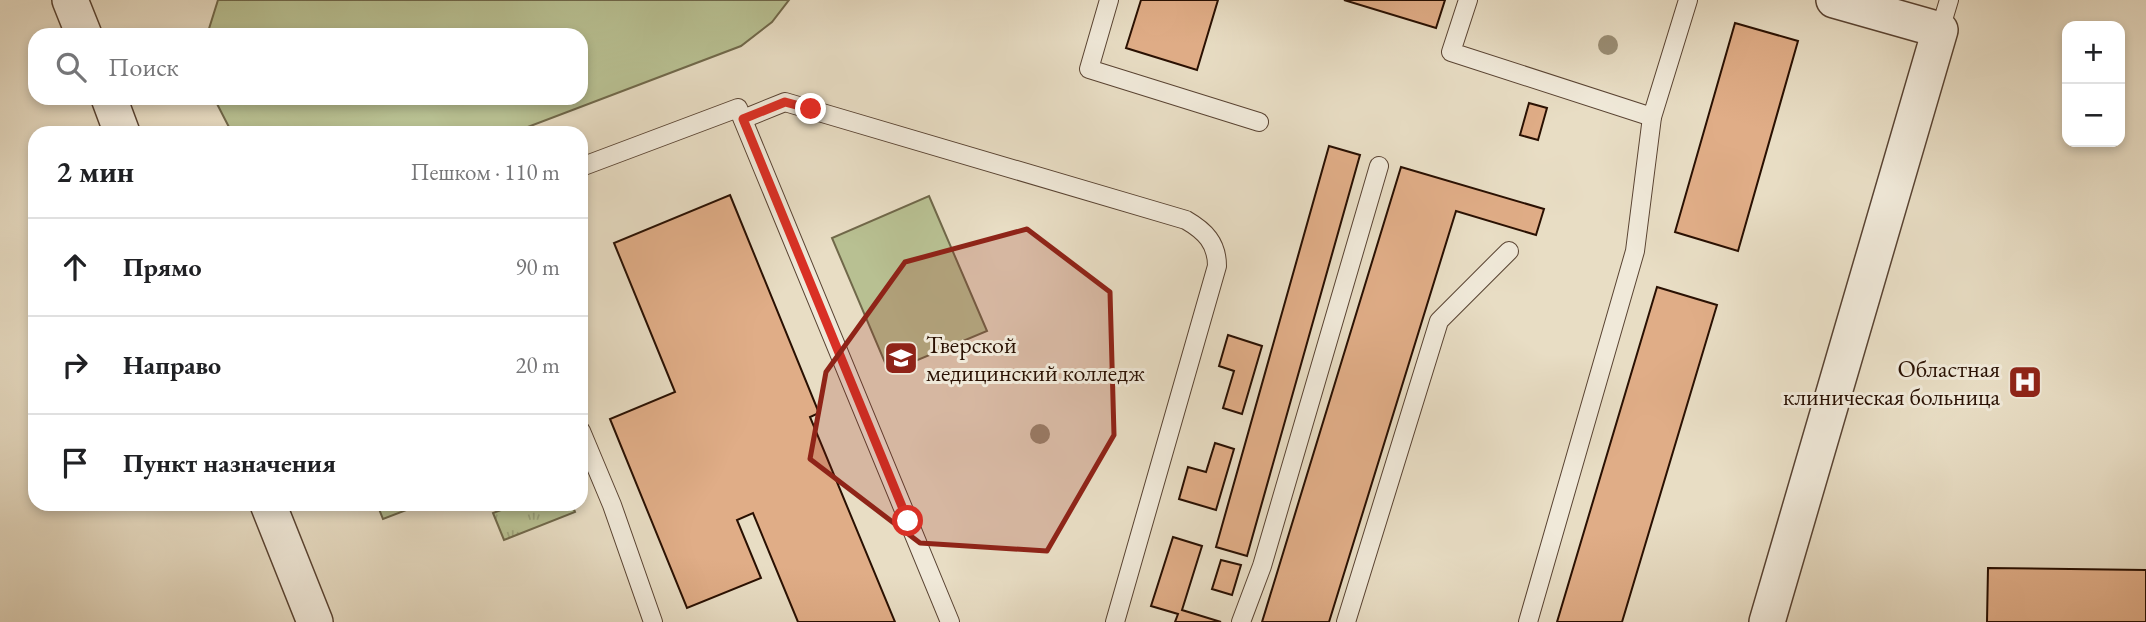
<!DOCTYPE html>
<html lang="ru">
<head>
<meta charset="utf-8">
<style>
  :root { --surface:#fff; --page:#f2f2f2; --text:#202124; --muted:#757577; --line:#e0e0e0 }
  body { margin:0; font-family:"EB Garamond",serif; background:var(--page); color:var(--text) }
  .controls { position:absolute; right:21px; top:21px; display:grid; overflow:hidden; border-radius:14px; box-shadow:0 4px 10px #0003 }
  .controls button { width:63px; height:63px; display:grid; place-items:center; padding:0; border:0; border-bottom:2px solid var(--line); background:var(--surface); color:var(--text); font:35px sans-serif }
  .stop { position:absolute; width:21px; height:21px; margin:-16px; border:5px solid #d93025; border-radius:50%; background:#fff }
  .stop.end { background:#d93025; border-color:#fff; box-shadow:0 2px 7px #0008 }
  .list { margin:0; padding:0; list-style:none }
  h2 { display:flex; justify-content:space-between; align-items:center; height:91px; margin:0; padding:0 28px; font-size:30px }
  h2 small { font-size:23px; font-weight:400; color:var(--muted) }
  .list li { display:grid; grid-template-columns:46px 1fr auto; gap:21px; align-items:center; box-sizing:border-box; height:98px; padding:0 28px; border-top:2px solid var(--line) }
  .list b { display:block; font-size:26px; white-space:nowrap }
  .list em { font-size:23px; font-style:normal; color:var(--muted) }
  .icon { flex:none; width:38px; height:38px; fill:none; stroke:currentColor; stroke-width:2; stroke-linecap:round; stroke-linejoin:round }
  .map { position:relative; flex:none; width:2146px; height:622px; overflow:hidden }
  .search { position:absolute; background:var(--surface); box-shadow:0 4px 10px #0003; left:28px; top:28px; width:560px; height:77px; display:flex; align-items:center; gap:18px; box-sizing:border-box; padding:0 24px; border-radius:21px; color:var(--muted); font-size:26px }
  .panel { position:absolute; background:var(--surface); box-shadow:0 4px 10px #0003; left:28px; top:126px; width:560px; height:385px; border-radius:21px }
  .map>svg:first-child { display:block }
</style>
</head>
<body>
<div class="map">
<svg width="2146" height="622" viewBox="0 0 2146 622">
  <defs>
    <pattern id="grass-tufts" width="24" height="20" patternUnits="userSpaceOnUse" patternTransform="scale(1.75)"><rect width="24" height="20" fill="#b8c092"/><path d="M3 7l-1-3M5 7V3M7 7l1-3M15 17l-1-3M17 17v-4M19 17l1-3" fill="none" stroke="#9ea47c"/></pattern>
  </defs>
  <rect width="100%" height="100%" fill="#e8ddc4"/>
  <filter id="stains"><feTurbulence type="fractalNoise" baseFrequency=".00286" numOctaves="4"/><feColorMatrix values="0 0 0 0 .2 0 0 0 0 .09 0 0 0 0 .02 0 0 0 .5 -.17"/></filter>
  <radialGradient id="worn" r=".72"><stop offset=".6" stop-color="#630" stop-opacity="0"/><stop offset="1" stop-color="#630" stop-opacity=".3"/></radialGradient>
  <g fill="url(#grass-tufts)" stroke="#70684a" stroke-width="2">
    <polygon points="377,504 422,504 383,519"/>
    <polygon points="517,504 572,504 575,512 504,540 493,513"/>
  </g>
  <g fill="#b8c092" stroke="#70684a" stroke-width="2">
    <polygon points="218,0 789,0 772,22 741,46 512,133 232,133 214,98 581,98 581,35 207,35"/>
    <polygon points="929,196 987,331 889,372 832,238"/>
  </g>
  <g fill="#e0ad87" stroke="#291002" stroke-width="2">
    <polygon points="1141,0 1218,0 1197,70 1126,48"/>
    <polygon points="1344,0 1445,0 1436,28"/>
    <polygon points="1735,23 1798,41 1738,251 1675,232"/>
    <polygon points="1529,103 1547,108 1538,140 1520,135"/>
    <polygon points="1329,146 1360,155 1247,556 1216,547"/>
    <polygon points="1401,167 1544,209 1536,235 1456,211 1329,622 1262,622"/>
    <polygon points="730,195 819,413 810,417 895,622 798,622 753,513 737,520 761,578 687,608 610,419 675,392 614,243"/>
    <polygon points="1657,287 1717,305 1622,622 1557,622"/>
    <polygon points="1228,335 1262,346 1242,414 1223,408 1234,371 1219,366"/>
    <polygon points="1215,443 1234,449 1216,510 1179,499 1188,467 1206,472"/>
    <polygon points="1173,537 1202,546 1182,610 1221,622 1175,622 1178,614 1151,606"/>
    <polygon points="1221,560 1241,565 1232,595 1212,589"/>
    <polygon points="1988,568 2146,570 2146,622 1987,622"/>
  </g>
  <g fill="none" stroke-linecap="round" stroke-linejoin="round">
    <g stroke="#594332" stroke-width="20">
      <g id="lane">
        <polyline points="1109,0 1089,69 1259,122"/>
        <polyline points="1468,0 1451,52 1652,117"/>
        <polyline points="1940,30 1949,0"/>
        <path d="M743,119L785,102L1186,220C1205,231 1217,243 1217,266L1115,622"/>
        <polyline points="581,167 738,108 950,622"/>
        <polyline points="581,431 612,505 653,622"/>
        <polyline points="1241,622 1262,566 1379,166"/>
        <polyline points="1346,622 1439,321 1509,251"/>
        <polyline points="1528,622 1635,251 1652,117 1688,0"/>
      </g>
    </g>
    <g stroke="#594332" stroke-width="38">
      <g id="street">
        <polyline points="70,0 84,35"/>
        <polyline points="109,98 122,133"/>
        <polyline points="268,504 315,622"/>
        <polyline points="1767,622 1940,30 1834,0"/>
      </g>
    </g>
    <use href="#lane" stroke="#f0e9d9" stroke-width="18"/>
    <use href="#street" stroke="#f0e9d9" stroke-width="35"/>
  </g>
  <g fill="#9a8e75">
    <circle cx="1608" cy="45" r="10"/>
    <circle cx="1040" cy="434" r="10"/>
  </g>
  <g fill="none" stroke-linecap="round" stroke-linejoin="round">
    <polyline stroke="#d93025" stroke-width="9" points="811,109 785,102 743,119 908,521"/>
  </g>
  <path fill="#8f2418" fill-opacity="0.2" stroke="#8f2418" stroke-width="5" stroke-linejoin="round" d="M1027,229L1110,292L1114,435L1047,551L920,543L810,459L826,372L905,262Z"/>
  <defs>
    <g id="university-square" transform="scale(1.75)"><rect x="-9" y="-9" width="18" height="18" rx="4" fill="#8f2418" stroke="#f0e9d9"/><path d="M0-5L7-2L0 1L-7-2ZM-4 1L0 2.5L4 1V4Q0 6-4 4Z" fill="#fff"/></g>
    <g id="hospital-square" transform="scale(1.75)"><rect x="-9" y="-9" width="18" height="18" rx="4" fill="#8f2418" stroke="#f0e9d9"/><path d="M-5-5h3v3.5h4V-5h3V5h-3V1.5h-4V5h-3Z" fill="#fff"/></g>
  </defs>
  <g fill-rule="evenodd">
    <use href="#university-square" x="901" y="358"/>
    <use href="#hospital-square" x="2025" y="382"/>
  </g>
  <g text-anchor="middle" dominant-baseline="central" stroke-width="6" stroke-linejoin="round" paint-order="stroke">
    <g font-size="24" fill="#291002" stroke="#f0e9d9" text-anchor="start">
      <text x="926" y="344">Тверской<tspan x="926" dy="28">медицинский колледж</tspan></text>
      <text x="2000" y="368" text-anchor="end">Областная<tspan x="2000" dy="28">клиническая больница</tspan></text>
    </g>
  </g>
  <rect width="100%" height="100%" filter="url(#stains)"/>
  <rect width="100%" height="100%" fill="url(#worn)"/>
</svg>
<div class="controls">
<button>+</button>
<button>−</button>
</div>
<div class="stop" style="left:908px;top:521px"></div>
<div class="stop end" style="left:811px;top:109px"></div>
<div class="search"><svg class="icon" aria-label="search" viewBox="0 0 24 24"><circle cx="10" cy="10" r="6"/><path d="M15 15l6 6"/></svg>Поиск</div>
<section class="panel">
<h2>2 мин<small>Пешком · 110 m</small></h2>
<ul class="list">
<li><svg class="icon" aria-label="ahead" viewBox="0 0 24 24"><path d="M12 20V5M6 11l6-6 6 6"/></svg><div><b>Прямо</b></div><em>90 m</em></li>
<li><svg class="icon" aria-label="right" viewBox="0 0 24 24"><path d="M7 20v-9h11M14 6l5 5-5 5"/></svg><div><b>Направо</b></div><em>20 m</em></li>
<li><svg class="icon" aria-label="arrive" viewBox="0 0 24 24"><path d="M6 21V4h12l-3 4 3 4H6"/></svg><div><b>Пункт назначения</b></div></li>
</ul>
</section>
</div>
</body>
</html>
